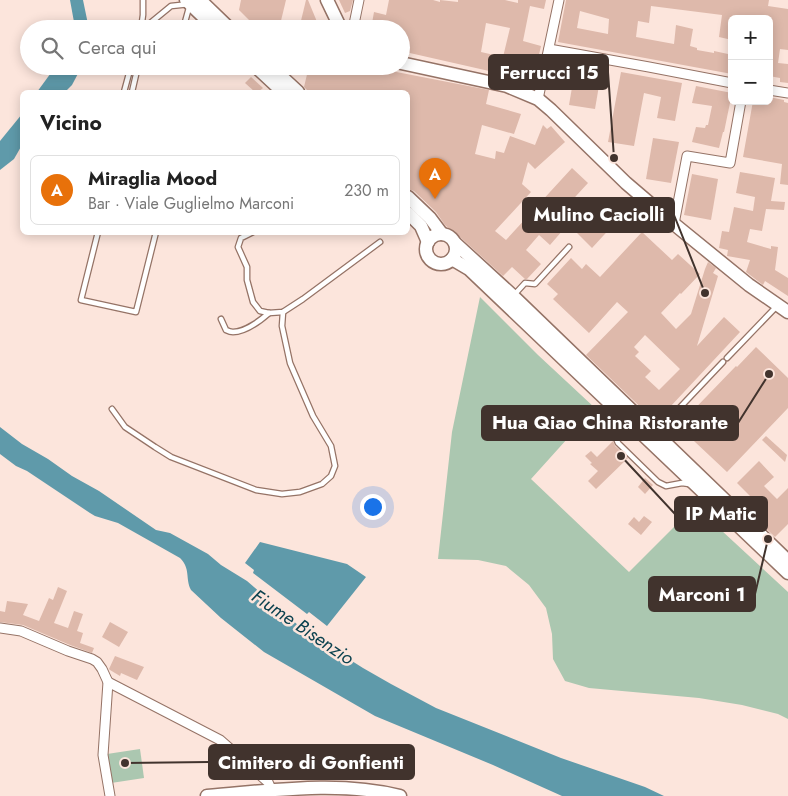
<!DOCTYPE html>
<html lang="it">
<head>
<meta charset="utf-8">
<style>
  :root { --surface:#fff; --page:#f2f2f2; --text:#222; --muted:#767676; --line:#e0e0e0; --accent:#236e6b }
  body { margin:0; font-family:Jost,sans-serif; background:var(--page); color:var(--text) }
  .controls { position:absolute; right:15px; top:15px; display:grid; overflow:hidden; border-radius:8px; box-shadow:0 2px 12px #0003 }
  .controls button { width:45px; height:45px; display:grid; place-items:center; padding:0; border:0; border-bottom:1px solid var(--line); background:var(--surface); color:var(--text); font:25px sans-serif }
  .you { position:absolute; left:372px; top:506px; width:18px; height:18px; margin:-12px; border:4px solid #fff; border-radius:50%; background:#1a73e8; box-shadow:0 0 0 8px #1a73e833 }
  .badge { display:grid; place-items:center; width:32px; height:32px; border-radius:50%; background:var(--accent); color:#fff; font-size:16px; font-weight:700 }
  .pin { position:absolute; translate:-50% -41px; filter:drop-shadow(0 1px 2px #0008) }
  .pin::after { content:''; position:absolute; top:26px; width:18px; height:15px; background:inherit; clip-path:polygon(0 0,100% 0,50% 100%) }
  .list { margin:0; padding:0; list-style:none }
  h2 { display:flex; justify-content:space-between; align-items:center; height:65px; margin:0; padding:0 20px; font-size:21px }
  h2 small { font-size:16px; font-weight:400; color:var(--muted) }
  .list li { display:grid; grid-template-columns:32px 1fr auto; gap:15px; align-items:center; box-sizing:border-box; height:70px; margin:0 10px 10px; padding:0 10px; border:1px solid var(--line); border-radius:8px }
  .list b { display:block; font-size:19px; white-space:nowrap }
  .list p { margin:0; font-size:16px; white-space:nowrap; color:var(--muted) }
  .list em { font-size:16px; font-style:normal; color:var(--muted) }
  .icon { flex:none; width:28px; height:28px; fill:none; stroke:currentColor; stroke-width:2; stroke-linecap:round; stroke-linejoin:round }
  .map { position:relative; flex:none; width:788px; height:796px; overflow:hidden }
  .search { position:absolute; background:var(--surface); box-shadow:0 2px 12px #0003; left:20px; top:20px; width:390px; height:55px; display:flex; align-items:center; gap:12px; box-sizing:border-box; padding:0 18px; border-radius:28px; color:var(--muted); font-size:19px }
  .panel { position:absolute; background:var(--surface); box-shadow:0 2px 12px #0003; left:20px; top:90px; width:390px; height:145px; border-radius:8px }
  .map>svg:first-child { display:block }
</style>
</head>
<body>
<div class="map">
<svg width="788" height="796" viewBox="0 0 788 796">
  <rect width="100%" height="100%" fill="#fce5dc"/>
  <g fill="#abc7b0">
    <polygon points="480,297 538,355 595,408 531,479 629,572 695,506 788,592 788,719 778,714 742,705 699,698 589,688 565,681 553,659 552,634 546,608 529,585 506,566 478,560 438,559 452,432"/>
    <polygon points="140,749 144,778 111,783 107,754"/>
  </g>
  <g fill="#5f9aaa">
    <polygon points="70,0 83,0 89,29 73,29 74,22"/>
    <polygon points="56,66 82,66 72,85 65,92 37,92"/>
    <polygon points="22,114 22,145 14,159 0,170 0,141"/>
    <path d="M0,427L22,444L48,459L72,476L99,491L156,530L170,533L208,554L221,565L247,581L306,632L363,668L391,684L436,708L561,758L645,787L664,796H562L493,765L375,716L264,652L221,618L191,590C185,578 191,569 180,558L118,523L95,516L90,513L27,471L16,466L0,454Z"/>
    <polygon points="260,542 347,564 366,577 327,626 309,612 307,614 253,573 254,570 245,563"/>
  </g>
  <g fill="#deb9ab" fill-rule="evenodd">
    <polygon points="241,0 286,0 279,29 258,29 239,10"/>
    <polygon points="306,0 308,0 320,29 299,29"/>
    <polygon points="339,0 353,0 350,11 345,13"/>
    <path d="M389,0H433L440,2V0L458,2V0H505L518,3V0H546L544,9L530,6L523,41L541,46L533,81L401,51V29H371L374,12L386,15ZM486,23L510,28L503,57L481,52Z"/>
    <path d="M566,0H769L768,6L788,9V50L780,49L778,63L788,64V83L780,82V78L769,76V19H732V40L719,37L722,15L651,6L649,23L638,21L636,37L674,44L676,25L693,29L690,46L697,48V50L714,53V51L728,54V55L732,56V74L558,42ZM580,11L609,19L608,34L577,28Z"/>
    <polygon points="576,64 602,68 595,109 569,105"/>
    <polygon points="309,66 350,66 361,68 361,71 380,75 381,69 489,90 486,104 521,114 514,134 482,125 475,154 495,159 496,151 504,153 510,136 535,145 543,125 547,129 551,126 565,142 535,169 528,162 522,184 531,192 495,231 506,240 572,168 588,183 553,221 563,230 550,245 539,235 526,250 541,264 527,279 525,279 512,267 503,276 460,237 456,235 445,225 436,212 414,191 408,189 408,92 309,92 304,87"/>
    <polygon points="621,72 682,83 675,121 657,118 661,97 644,93 634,146 608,142"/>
    <polygon points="251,77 263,88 258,92 255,92 245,83"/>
    <polygon points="696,86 732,93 724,132 723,132 719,148 692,142 696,127 705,128 706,125 708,125 712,106 692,103"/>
    <polygon points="769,97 784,100 784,102 788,103 788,185 780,184 782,164 743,157 753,101 769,101"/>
    <polygon points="653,138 679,142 671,183 646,179"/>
    <polygon points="740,172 775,178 771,201 785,202 784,210 766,209 762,231 750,229 747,242 771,249 771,246 778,247 775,270 788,278 788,296 765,281 763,285 746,272 750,260 727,256 728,250 719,248 722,231 729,232 734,207 753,211 755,197 736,193"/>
    <polygon points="692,174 718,179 711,220 684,215"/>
    <polygon points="610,197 626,211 592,248 577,233"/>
    <path d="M642,232L672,260L678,254L700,274L681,294L680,293L661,313L676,329L691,314L705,269L708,262L716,268L713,273L718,276L697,346L724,317L740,332L656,422L586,355L628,312L617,302L589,333L553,299L558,294L547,284L571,258L582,269L586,264L600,277ZM645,335L680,369L659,390L645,377L651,371L635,356L639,352L634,347Z"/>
    <polygon points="756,347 788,378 788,408 727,472 678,426 736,366 737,367"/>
    <polygon points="766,436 787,455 785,462 762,440"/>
    <polygon points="613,441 615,446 628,458 596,489 588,481 598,471 590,464 592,463 585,456 591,451 597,457"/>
    <polygon points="759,461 774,477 764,486 777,499 788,488 788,524 775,537 757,520 765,511 737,483"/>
    <polygon points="645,478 653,485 645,494 638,487"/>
    <polygon points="644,516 652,522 641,535 628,524 634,517 639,522"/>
    <polygon points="58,587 67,591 54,623 68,628 74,611 83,614 77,631 83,633 80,643 94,648 92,653 70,645 23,625 0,622 0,611 5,612 7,601 28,604 23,615 39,621 49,598 53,600"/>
    <polygon points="110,622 128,632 119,647 102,637"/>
    <polygon points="115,656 144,667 137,680 121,673 120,676 110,670 109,669"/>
  </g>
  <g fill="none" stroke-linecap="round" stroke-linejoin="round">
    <g stroke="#957366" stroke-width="7">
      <g id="lane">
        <polyline points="141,29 143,15 143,0"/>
        <polyline points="143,29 171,6 190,4 185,22 179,29"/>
        <polyline points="124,92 131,66"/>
        <polyline points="132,92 138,66"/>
        <polyline points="98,232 81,300 136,312 156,232"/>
        <polyline points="253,232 241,238 238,247 247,267 247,280 253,302 260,311 269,313 283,312 303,299 380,242"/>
        <polyline points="514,295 525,283 535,284 569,247"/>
        <path d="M221,319L226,330C228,331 231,332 233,332C245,332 261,320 269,313"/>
        <polyline points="727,358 777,306"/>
        <polyline points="607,406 609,411 609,422 618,443 658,482 666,486 682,483 689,484"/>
        <polyline points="112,409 125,427 155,447 171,457 256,490 282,494 300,492 322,484 331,476 335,466 331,446 313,416 290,363 282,326 283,312"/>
        <polyline points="658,433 669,419 723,362"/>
      </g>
    </g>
    <g stroke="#957366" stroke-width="11">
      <g id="street">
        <polyline points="353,29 359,0"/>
        <polyline points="549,49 649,67 732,83"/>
        <polyline points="769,90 788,93"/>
        <polyline points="538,99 559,0"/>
        <polyline points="674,224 687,156 730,163 741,101"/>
        <polyline points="0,628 21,631 68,651 92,659 97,662 102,669 108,682 103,755 110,796"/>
        <polyline points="108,682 220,740 268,782 272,791"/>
      </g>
    </g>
    <g stroke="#957366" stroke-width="15">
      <g id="secondary">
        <polyline points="186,0 216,29"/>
        <polyline points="200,0 230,29"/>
        <polyline points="327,0 341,29"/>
        <polyline points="401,63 507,86 538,99 551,110 626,183 674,224 749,285 788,312"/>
        <polyline points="255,66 283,92"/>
        <polyline points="270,66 298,92"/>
        <polyline points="408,197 430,218 442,234"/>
        <polyline points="408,213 421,226 428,242"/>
        <circle cx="441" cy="249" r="15"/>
        <polyline points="455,243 513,296 788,561"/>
        <polyline points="452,259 469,269 788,573"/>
        <path d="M207,796C270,791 337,780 400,796"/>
      </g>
    </g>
    <use href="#lane" stroke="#fff" stroke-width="4.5"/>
    <use href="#street" stroke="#fff" stroke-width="9"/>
    <use href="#secondary" stroke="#fff" stroke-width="12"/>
  </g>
  <g text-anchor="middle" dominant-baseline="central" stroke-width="5" stroke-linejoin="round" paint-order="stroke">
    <g font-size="19" font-style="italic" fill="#0c424f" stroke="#fce5dc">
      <text transform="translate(303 627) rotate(34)">Fiume Bisenzio</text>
    </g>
  </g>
  <path fill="none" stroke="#41332d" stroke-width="2" d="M614 158L608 72M705 293L674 215M769 374L738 423M621 456L675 514M768 539L755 594M125 763L209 762"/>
  <g fill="#41332d" stroke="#fce5dc" stroke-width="2">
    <circle cx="614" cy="158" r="5"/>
    <circle cx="705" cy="293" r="5"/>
    <circle cx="769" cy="374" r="5"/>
    <circle cx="621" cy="456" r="5"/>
    <circle cx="768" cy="539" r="5"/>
    <circle cx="125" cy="763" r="5"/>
  </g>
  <g fill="#41332d" stroke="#41332d" stroke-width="2">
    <rect x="489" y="55" width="119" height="34" rx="5"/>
    <rect x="523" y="198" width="151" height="34" rx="5"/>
    <rect x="482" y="406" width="256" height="34" rx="5"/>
    <rect x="675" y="497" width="92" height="34" rx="5"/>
    <rect x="649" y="577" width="106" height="34" rx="5"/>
    <rect x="209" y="745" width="205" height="34" rx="5"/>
  </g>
  <g font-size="19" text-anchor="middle" font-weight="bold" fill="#fff">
    <text x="549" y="79">Ferrucci 15</text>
    <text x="599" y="221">Mulino Caciolli</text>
    <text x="610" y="429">Hua Qiao China Ristorante</text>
    <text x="721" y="520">IP Matic</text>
    <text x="702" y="601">Marconi 1</text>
    <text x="311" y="769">Cimitero di Gonfienti</text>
  </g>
</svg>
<div class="controls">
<button>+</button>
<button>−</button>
</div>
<div class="you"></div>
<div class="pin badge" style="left:435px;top:199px;background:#e8710a">A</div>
<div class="search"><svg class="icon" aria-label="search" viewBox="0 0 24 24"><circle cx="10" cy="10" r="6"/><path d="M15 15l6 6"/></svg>Cerca qui</div>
<section class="panel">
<h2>Vicino<small></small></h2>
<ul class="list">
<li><span class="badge" style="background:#e8710a">A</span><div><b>Miraglia Mood</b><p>Bar · Viale Guglielmo Marconi</p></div><em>230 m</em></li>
</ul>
</section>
</div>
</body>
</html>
